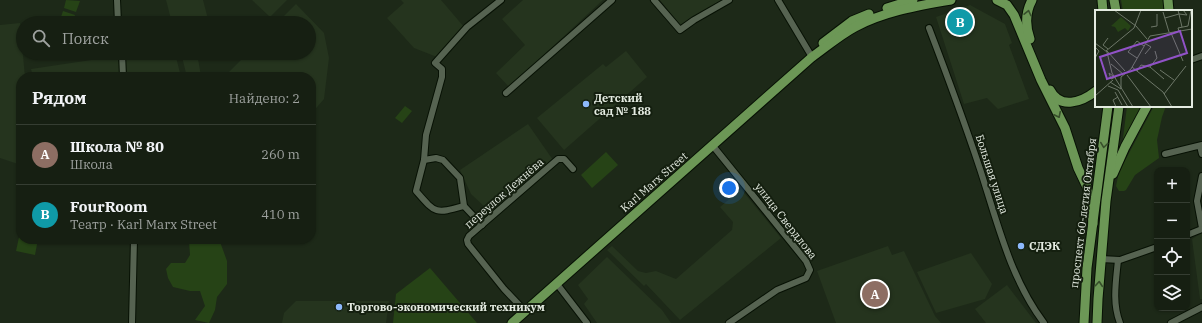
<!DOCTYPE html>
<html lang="ru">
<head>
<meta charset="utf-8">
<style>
  :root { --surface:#161f12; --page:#1f271b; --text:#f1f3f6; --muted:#9ea29f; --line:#353d32; --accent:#bca0f2 }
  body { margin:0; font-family:"IBM Plex Serif",serif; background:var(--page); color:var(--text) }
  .controls { position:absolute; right:12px; bottom:12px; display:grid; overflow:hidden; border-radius:8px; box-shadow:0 1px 3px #0004 }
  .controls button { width:36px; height:36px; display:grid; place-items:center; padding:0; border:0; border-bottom:1px solid var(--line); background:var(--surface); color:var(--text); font:20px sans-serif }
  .you { position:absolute; left:729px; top:188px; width:14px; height:14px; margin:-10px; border:3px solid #fff; border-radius:50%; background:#1a73e8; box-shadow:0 0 0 6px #1a73e833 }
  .badge { display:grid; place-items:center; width:26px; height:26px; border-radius:50%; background:var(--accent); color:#fff; font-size:13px; font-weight:700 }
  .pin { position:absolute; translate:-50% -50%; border:2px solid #fff; box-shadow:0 1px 4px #0006 }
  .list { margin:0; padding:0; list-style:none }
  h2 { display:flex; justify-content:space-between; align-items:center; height:52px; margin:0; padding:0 16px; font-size:17px }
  h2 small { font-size:13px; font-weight:400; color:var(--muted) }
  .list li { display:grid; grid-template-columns:26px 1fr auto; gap:12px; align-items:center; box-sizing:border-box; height:60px; padding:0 16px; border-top:1px solid var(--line) }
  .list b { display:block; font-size:15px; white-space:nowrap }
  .list p { margin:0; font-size:13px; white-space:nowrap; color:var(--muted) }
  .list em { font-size:13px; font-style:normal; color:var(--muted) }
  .icon { flex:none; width:22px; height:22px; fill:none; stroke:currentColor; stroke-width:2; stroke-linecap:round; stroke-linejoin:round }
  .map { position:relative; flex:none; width:1202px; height:323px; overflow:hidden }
  .search { position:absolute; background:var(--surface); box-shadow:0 1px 3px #0004; left:16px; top:16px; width:300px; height:44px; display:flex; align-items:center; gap:10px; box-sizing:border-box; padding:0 14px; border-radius:22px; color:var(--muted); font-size:15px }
  .panel { position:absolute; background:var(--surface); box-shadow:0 1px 3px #0004; left:16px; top:72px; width:300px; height:172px; border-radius:16px }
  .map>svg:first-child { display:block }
</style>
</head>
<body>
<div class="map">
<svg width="1202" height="323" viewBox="0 0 1202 323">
  <rect width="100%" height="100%" fill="#1d2918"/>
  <g fill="#25341e">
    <polygon points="166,0 203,0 209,23 172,23"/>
    <polygon points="252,0 287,0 270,17"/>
    <polygon points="401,0 441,0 464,27 437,57 414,48 387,18 404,3"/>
    <polygon points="523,0 603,0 509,87 496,73 525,45 502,19"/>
    <polygon points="660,0 723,0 680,25"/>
    <polygon points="296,4 324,33 329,58 324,99 311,114 311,77 224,77 248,53 309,53 309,23 277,23"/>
    <polygon points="970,5 1005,24 1012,43 1009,45 1029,99 998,109 987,98 964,104 936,17"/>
    <polygon points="20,23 25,77 21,77 21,165 0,158 0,25"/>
    <polygon points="626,51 647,77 564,150 537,118 603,64 606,67"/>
    <polygon points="138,53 175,53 181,77 33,77 31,69"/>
    <polygon points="181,53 197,53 201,76 187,77"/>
    <polygon points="528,124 553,160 488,210 471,194 460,170"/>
    <polygon points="741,189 781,238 680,320 646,284 644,286 607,250 612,246 638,271 646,273 656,271 676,279 732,230 733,222 720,207"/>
    <polygon points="1202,233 1202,299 1200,299 1192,239"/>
    <polygon points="888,246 892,255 904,251 935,316 941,323 836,323 817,271"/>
    <polygon points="971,253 992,284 985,299 936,313 917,272"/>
    <polygon points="607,257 662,310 671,323 597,323 584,304 588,299 578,285"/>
    <polygon points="1007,285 1036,323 986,323 975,309"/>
    <polygon points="296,301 389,301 386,323 282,323 284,313"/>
  </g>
  <g fill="#264316">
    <polygon points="66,0 80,1 76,12 64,8"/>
    <polygon points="1121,0 1163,0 1164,11 1123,11"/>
    <polygon points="63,11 75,15 73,23 59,23"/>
    <polygon points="405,106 412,111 402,123 395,118"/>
    <polygon points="1127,106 1143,106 1122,146"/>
    <polygon points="1154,106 1166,106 1162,117 1157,140 1159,158 1135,175 1126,190 1124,191 1119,191 1116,186 1119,172"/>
    <polygon points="606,152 618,165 592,188 581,175"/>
    <polygon points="21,228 21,239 38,239 35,255 16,251"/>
    <polygon points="187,239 219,239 227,261 227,284 217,297 215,310 209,323 195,320 205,306 200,291 190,291 173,287 168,278 166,269 171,263 185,263 190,255 189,241"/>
    <polygon points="430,268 477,323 393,323 396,294"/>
  </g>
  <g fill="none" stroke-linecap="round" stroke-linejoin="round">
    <g stroke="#071104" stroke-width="8">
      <g id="minor">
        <polyline points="117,0 118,23"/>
        <polyline points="654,0 680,30 694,20 729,0"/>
        <polyline points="778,0 812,57"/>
        <path d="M929,28C947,75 964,121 980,169C997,221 1010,278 1044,323"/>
        <polyline points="122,53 123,77"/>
        <polyline points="1191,60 1202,56"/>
        <polyline points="506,93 612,0"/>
        <polyline points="713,146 806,261 810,270 806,278 777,290 729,323"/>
        <polyline points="1200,146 1202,154"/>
        <polyline points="1165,154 1202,145"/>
        <polyline points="424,160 436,158 443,160 460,178 464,206 482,225"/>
        <polyline points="1202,176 1197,201 1202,228"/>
        <path d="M464,206C435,214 436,214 416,191L424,160L426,135L442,77V69L435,63L467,27L501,0"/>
        <polyline points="1187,235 1202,229"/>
        <polyline points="1101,259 1120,260 1157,247"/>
        <path d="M1118,260C1116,281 1112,303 1120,323"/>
        <polyline points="557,284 587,323"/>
        <polyline points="525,311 504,289 468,244 467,240 469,236 558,159 564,159 573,169"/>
        <polyline points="132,323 134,239"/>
        <polyline points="1171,323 1202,307"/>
      </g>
    </g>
    <g stroke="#071104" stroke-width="11">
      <g id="highway">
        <polyline points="997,0 1007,5 1014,15 1041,80 1065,128 1078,168 1087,187 1092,211 1093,224"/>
        <polyline points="1102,0 1103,11"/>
        <polyline points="1114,0 1116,11"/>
        <polyline points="1168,0 1169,11"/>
        <polyline points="887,8 913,0"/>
        <path d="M1030,39C1025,25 1025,13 1032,0"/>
        <polyline points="823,43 852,21 869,14"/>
        <path d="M1050,90C1060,110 1082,102 1096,91"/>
        <polyline points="1113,174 1125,147 1147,106"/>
        <path d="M512,323L812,57C826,47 840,35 855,27C885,11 918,6 951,0"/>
        <polyline points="1084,323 1087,268 1108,106"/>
        <polyline points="1097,323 1098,299 1106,201 1119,106"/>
      </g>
    </g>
    <use href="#minor" stroke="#566351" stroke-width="6"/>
    <use href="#highway" stroke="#6c9756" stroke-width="9"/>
  </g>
  <defs><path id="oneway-chevron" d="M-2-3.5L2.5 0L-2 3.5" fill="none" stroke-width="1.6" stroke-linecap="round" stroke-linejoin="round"/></defs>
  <g stroke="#374f2b">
    <use href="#oneway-chevron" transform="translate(1028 13) rotate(-77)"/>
    <use href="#oneway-chevron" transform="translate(1058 115) rotate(64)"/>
    <use href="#oneway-chevron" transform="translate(1104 145) rotate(98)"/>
    <use href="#oneway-chevron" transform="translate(1099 284) rotate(-85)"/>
  </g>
  <g fill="#8db9fc" stroke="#141f0f" stroke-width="1.5">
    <circle cx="586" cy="104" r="4"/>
    <circle cx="1021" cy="246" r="4"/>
    <circle cx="339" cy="307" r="4"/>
  </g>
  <g text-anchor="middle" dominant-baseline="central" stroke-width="4" stroke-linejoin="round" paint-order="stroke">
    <g font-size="11" font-weight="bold" fill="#e4ebe1" stroke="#141f0f" text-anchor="start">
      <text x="594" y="98">Детский<tspan x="594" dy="13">сад № 188</tspan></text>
      <text x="1029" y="246">СДЭК</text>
      <text x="347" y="307">Торгово-экономический техникум</text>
    </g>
    <g font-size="11" fill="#e4ebe1" stroke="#141f0f">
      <text transform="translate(992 174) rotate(72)">Большая улица</text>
      <text transform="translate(654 182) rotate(-41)">Karl Marx Street</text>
      <text transform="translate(504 193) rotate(-41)">переулок Дежнёва</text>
      <text transform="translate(1083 213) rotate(-83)">проспект 60-летия Октября</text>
      <text transform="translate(786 221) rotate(52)">улица Свердлова</text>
    </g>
  </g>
  <g transform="translate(1095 10)">
    <rect width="97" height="97" fill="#1d2918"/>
    <path d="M26,7L36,16L33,21L30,18L23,22L20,17L16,16Z" fill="#264316"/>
    <path fill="none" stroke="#6d7768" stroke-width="1" d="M19,0L41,16L52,29M83,0L87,17M68,2L74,22M84,4L92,5L88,0M70,8L84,4M56,17L62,16V4M84,21L83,18L93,16L96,0M76,23L88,51M13,28L8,35L13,39M0,33L12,42L17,63L38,97M11,41L39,18L46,0M12,41L30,61M50,44L56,37L51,34M0,48L4,41L0,37M42,48L33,42L42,31L49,36M16,54L28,64M37,57L68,82L77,97M55,57L62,48L60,41M55,57L69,69M65,60L79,70M42,61L46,55L55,57M32,65L56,97M18,66L14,63L16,69L21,67M15,72L26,79M13,76L23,80L33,97M26,79V67L36,59L55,26L97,19M20,82L27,95M69,84L91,56M0,86L18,70M21,97L18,90L23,87"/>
    <path fill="#9052c6" fill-opacity="0.15" stroke="#9052c6" stroke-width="2" d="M85,21L92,43L12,69L5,47Z"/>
    <rect width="97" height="97" fill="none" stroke="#e4ebe1" stroke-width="2"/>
  </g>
</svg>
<div class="controls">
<button>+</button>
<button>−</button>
<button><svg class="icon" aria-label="locate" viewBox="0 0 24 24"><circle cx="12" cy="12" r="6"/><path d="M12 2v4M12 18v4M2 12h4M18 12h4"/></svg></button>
<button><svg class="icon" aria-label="layers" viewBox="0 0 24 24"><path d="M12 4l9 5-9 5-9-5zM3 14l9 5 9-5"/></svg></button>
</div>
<div class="you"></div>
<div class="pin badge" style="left:875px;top:294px;background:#8d6e63">A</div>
<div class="pin badge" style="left:960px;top:22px;background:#0f9aa8">B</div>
<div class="search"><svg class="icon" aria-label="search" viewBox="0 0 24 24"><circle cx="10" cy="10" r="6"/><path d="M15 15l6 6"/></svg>Поиск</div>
<section class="panel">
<h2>Рядом<small>Найдено: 2</small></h2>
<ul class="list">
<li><span class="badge" style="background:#8d6e63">A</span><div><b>Школа № 80</b><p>Школа</p></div><em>260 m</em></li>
<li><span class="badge" style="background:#0f9aa8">B</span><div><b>FourRoom</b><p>Театр · Karl Marx Street</p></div><em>410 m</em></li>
</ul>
</section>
</div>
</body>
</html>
